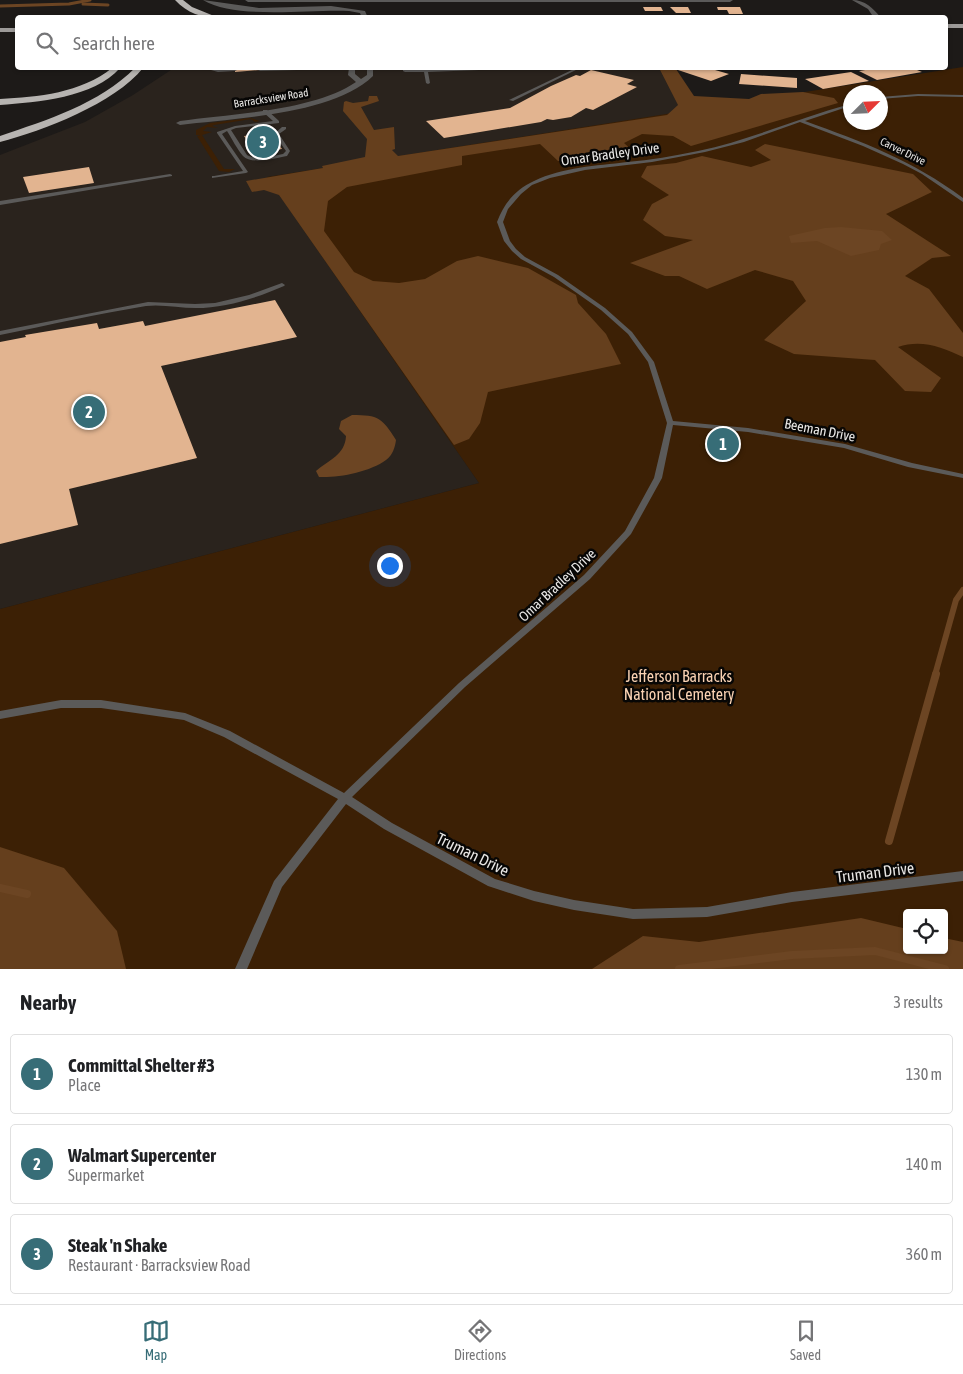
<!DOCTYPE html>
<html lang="en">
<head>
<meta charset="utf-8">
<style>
  :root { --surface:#fff; --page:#f2f2f2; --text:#202124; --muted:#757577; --line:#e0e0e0; --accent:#376d77 }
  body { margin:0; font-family:"Asap Condensed",sans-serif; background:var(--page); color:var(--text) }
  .controls { position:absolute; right:15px; bottom:15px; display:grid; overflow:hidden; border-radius:5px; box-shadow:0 1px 4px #0004 }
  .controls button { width:45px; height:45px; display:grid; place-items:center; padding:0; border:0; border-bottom:1px solid var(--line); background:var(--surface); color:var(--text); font:25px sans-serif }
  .compass { position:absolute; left:843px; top:85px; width:45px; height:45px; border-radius:50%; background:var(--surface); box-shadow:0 1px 4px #0004; rotate:66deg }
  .you { position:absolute; left:389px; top:565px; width:18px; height:18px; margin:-12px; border:4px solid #fff; border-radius:50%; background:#1a73e8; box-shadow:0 0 0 8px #1a73e833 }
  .badge { display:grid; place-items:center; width:32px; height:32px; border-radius:50%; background:var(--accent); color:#fff; font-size:16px; font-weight:700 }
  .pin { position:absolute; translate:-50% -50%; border:2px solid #fff; box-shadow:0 1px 5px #0006 }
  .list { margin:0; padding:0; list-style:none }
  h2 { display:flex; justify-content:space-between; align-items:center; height:65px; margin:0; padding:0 20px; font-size:21px }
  h2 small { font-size:16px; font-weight:400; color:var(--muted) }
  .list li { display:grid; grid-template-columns:32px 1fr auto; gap:15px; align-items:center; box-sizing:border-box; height:80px; margin:0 10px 10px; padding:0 10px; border:1px solid var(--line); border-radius:5px }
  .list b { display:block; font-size:19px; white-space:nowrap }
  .list p { margin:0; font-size:16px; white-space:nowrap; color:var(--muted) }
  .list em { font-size:16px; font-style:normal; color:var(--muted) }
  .icon { flex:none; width:28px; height:28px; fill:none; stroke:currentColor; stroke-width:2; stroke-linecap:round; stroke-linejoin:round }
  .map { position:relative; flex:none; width:963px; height:969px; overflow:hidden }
  .search { position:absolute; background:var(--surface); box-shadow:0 1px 4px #0004; left:15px; right:15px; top:15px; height:55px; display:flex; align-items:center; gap:12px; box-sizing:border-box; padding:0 18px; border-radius:5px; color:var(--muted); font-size:19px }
  .sheet { height:335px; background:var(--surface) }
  nav { display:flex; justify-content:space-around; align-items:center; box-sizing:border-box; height:70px; border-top:1px solid var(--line); background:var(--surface); font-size:14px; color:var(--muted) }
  nav a { display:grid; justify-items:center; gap:2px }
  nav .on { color:var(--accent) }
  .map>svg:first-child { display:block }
</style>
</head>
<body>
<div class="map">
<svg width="963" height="969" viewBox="0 0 963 969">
  <rect width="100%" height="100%" fill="#1d1a18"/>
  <polygon fill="#2a231d" points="174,68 659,68 682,112 268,177 479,483 0,609 0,155 85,122 133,95"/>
  <g fill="#3c2005" fill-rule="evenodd">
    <path d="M963,67V969H0V609L479,483L267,177ZM850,92H880V122H850ZM907,913H944V950H907Z"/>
    <polygon points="250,118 260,121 255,122 251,119 214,125 212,126 218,128 207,127 203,131 212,132 202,135 224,169 235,169 229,172 219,171 197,136 200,135 196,135 196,130 210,123"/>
  </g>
  <g fill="#653f1d">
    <polygon points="659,68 676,69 694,96 749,99 761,94 803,92 834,98 838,103 691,146 673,136 642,134 624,143 636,154 594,160 558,161 540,144 462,156 462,165 347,187 328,201 324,231 354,272 373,281 399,283 425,279 457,261 478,256 528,268 576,295 578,303 606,334 621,364 488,392 480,423 469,439 454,445 279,195 264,190 252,192 246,181 323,168 322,166 365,157 367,139 343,111 344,102 346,101 353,103 368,101 369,96 377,96 379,101 361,107 374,130 394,127 395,149 392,150 398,156 667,115 678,105"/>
    <path d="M765,144L913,174L932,192L886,214L951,256L932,258L905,276L929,289L963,333V357C942,347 921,339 898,347L941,378L931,392L905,391L875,360L794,354L764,340L806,301L793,281L755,270L707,289L679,276H665L630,263L693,240L665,236L643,220L652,204L669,195L641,177L647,166L676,163L702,156L751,167L771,160L755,150Z"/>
    <polygon points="0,847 64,868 117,931 126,969 0,969"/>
    <polygon points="861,918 907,929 907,950 944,950 944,938 963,942 963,969 592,969 643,936 699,942"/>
  </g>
  <g fill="#6c4523">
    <polygon points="841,227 882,231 892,240 881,244 879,250 851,256 817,241 791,243 789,236 825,228"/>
    <path d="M352,415C379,415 382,418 396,440C395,447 393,455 386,460C370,472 338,478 319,477L316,471C329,460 345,455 346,436L339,429L341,421Z"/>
  </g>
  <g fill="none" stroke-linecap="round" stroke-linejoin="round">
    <g stroke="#6c4523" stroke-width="3">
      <polyline points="83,4 108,5"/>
      <polyline points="0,6 69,4 90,0"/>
    </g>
    <polyline stroke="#6c4523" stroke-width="6" points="935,675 956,600 963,590"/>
    <g stroke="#6c4523" stroke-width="8">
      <polyline points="889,841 936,674"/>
      <polyline points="0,888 27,894"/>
      <polyline points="679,969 792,955 875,951 945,969"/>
    </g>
  </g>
  <g fill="#e2b490">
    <polygon points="643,7 661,7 663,11 645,11"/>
    <polygon points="670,7 688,7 691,13 676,13"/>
    <polygon points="717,7 740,7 743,14 729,14 727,10 718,10"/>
    <polygon points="243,68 258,68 260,70 235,72 235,69"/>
    <polygon points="672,68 708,68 729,74 711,81"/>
    <polygon points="878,68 912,68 922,72 877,80 859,71"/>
    <polygon points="591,70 634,80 627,84 637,87 593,110 586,108 571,117 553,120 547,119 541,122 444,138 426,121 510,108 551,86 576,75 580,76"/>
    <polygon points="851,72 869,81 823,89 805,79"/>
    <polygon points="741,74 797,78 797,88 739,84"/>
    <polygon points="270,132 282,149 255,153 244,136"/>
    <polygon points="89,167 94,183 29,193 23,177"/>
    <polygon points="275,300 297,337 161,366 197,458 69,489 78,525 0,544 0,342 26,337 25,335 97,323 99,329 143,321 145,326"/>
    <polygon points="711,439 733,440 734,450 712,449"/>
  </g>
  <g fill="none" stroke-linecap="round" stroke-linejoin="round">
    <g fill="#5b5a59" fill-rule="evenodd">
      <polygon points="204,68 209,68 218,70 235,69 237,70 235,71 218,72"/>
      <polygon points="296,68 298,69 297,70 260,71 258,70 260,69"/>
      <polygon points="403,68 407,68 407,70 479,68 481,69 479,70 428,72 430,83 428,84 426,83 424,72 405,72 403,71"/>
      <polygon points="576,68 580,68 513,101 509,100"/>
      <polygon points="918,94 963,95 963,97 918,96 880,99 880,97"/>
      <path d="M850,104V106L805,121C863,142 912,160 963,198V202L922,174L903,164L863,146L800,122L744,142L705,152L652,162L585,170L550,178L532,185L521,194L508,209L503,222L510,241L516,249L525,257L558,275L605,308L632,332L654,362L673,421L748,428L845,444L912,463L963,474V478L908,467L844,448L748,432L673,425L662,478L631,534L590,579L465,687L352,797L392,823L495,879L534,891L574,900L633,909L707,907L792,892L963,871V881L792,902L707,917L633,919L574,910L534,901L488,886L384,829L346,804L282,887L247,969H235L274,881L338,799L224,737L184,720L101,708H61L0,719V711L61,700H101L185,713L230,731L344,793L459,683L584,575L625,531L654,478L667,423L648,362L628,334L601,310L554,277L521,259L512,251L504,241L497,222C504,203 516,189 534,181C563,167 596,166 627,162C650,160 674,156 698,151C750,140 799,118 850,104Z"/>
      <path d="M263,110H267L279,121V123L236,128L231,130L247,155C257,161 272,156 283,154L286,151L274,134L282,127H286V129L279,134L290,151L287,156C276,158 251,165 243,156C237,149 232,139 227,131L222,134L248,172L246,173L212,178V176H214L243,171L217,133V132L235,126L273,121L263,112Z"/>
      <polygon points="170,174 172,175 172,176 0,205 0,201"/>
      <path d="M282,283L285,285L284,286C257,298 225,308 196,308C179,308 162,304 146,306C97,314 49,325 0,335V331L148,302L195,304L215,303L249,295Z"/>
    </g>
    <g fill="#5b5a59" fill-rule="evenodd">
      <polygon points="245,0 733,0 730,2 248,2"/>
      <path d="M852,0C865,0 873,8 881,18H874L868,9Z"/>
      <path d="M349,68H355V74L361,79L367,75V68H373V76C333,115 234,118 180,125L176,123L180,121C231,114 314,111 356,82L348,75Z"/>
    </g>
    <path fill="#5b5a59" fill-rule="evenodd" d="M203,0L259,8L331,6L365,11L368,18H362L360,13L349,11C310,9 236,20 203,0Z"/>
    <g fill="#9d9a98" fill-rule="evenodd">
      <rect x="946" y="24" width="17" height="4"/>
      <rect x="0" y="28" width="18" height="4"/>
    </g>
    <g fill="#b7b4b1" fill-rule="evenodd">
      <path d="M175,0H183L192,7L219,18C202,18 187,13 175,0Z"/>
      <path d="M112,68H120C94,98 37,102 0,105V99C38,97 81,93 112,68Z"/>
      <path d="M135,68H143C115,103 43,131 0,142V136C47,120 99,104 135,68Z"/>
    </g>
  </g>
  <g text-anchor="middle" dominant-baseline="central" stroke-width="5" stroke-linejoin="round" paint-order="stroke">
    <g font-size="11" fill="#e9e7e5" stroke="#070605">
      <text transform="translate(271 98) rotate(-9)">Barracksview Road</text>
      <text transform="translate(903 151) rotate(26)">Carver Drive</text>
    </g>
    <g font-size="14" fill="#e9e7e5" stroke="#070605">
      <text transform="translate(610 154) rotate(-8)">Omar Bradley Drive</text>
      <text transform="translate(820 430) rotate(11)">Beeman Drive</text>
      <text transform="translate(557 585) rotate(-43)">Omar Bradley Drive</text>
    </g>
    <g font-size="16" fill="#fad2b3" stroke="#070605">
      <text x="679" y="676">Jefferson Barracks<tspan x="679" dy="18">National Cemetery</tspan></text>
    </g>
    <g font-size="16" fill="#e9e7e5" stroke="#070605">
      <text transform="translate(473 854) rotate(26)">Truman Drive</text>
      <text transform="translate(875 872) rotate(-7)">Truman Drive</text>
    </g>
  </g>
</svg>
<div class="controls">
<button><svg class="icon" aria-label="locate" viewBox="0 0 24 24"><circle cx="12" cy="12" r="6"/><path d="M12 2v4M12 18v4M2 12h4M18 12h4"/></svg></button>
</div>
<svg class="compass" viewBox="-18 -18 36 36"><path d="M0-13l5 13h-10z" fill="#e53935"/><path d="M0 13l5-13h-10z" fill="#757577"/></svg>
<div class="you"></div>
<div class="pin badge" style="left:723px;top:444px">1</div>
<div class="pin badge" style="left:89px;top:412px">2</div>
<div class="pin badge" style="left:263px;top:142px">3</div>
<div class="search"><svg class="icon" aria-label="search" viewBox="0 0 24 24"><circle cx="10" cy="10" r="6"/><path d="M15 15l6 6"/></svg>Search here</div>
</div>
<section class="sheet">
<h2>Nearby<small>3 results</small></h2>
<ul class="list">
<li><span class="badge">1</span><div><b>Committal Shelter #3</b><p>Place</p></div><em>130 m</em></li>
<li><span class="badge">2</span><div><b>Walmart Supercenter</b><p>Supermarket</p></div><em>140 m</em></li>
<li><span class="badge">3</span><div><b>Steak 'n Shake</b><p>Restaurant · Barracksview Road</p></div><em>360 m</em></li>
</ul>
</section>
<nav>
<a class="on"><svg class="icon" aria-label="map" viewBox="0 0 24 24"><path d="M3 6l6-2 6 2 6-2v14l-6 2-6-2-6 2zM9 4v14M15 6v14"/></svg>Map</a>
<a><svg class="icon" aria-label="directions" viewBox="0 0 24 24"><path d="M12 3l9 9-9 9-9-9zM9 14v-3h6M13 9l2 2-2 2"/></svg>Directions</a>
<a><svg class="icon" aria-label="saved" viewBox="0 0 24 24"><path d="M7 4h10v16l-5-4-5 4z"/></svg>Saved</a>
</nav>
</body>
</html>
